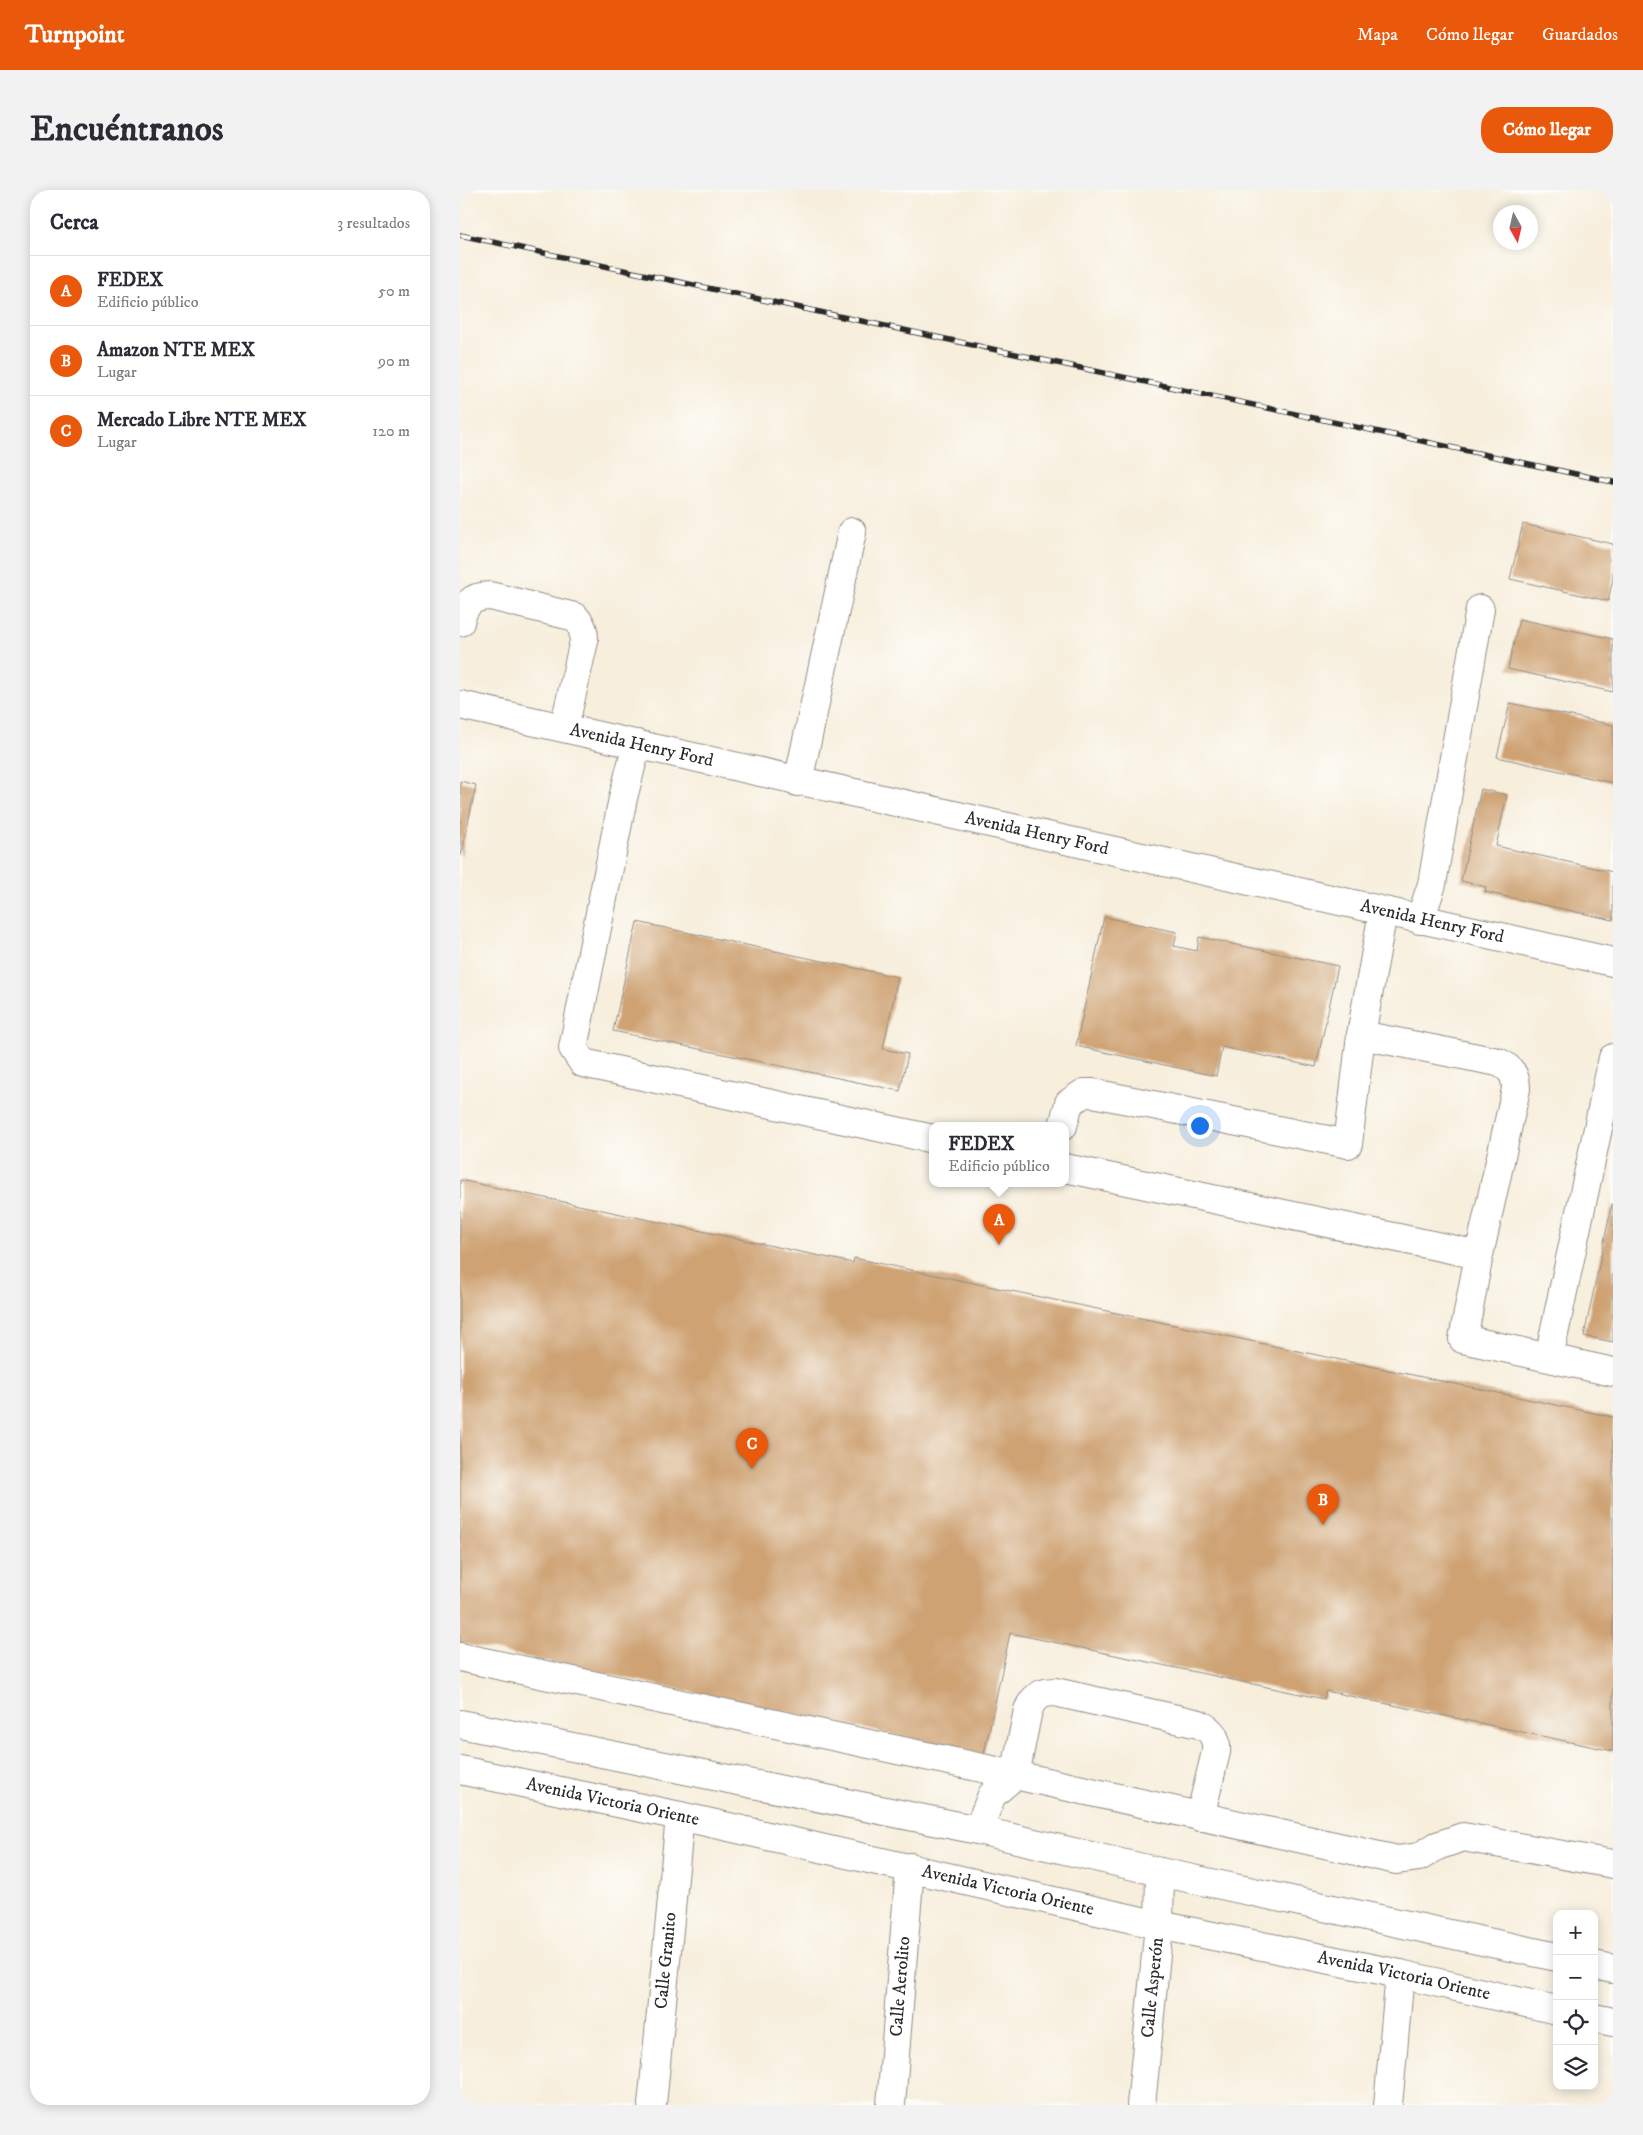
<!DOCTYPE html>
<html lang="es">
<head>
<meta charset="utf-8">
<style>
  :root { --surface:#fff; --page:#f2f2f3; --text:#2b2b33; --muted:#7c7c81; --line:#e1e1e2; --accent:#ea580c }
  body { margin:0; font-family:"IM FELL DW Pica",serif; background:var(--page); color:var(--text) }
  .controls { position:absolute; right:15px; bottom:15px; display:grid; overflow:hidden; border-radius:10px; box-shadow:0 2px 12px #0003 }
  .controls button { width:45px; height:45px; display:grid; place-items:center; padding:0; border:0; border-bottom:1px solid var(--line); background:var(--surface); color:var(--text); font:25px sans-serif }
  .compass { position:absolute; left:1033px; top:15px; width:45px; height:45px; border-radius:50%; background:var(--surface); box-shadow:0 2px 12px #0003; rotate:172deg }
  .you { position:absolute; left:739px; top:935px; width:18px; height:18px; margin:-12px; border:4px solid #fff; border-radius:50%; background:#1a73e8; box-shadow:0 0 0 8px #1a73e833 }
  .badge { display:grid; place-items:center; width:32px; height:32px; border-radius:50%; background:var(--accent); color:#fff; font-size:16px; font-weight:700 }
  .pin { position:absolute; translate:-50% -41px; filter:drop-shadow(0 1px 2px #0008) }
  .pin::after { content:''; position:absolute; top:26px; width:18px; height:15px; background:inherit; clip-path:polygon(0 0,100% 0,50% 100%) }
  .popup { position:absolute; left:469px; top:932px; width:140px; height:65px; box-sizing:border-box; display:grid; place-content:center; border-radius:10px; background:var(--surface); filter:drop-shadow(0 1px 4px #0005); font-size:16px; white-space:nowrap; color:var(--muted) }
  .popup b { font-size:19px; color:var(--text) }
  .popup::after { content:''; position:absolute; left:50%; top:100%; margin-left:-10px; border:10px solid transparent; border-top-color:var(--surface) }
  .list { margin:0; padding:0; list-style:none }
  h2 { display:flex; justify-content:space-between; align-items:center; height:65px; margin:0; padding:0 20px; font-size:21px }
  h2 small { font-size:16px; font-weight:400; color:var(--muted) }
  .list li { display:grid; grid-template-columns:32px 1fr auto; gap:15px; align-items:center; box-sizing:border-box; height:70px; padding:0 20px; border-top:1px solid var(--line) }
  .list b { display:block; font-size:19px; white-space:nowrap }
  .list p { margin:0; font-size:16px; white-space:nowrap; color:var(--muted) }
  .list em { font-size:16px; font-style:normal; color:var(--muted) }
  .icon { flex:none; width:28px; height:28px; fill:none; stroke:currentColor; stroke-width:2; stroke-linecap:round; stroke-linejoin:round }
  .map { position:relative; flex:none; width:1153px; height:1915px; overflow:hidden; border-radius:20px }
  header { display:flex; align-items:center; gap:30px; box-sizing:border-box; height:70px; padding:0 25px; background:var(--accent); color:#fff }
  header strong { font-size:24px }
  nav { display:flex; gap:28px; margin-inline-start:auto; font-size:18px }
  .intro { display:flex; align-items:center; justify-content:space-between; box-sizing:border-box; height:120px; padding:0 30px }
  h1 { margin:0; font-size:35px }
  .button { padding:12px 22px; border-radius:20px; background:var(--accent); color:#fff; font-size:18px; font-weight:700 }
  main { display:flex; gap:30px; padding:0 30px }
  aside { flex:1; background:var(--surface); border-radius:20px; box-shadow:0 2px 12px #0003 }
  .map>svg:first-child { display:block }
</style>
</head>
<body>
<header>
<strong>Turnpoint</strong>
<nav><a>Mapa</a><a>Cómo llegar</a><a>Guardados</a></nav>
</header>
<div class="intro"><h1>Encuéntranos</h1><a class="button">Cómo llegar</a></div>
<main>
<aside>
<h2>Cerca<small>3 resultados</small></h2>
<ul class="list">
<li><span class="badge">A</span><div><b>FEDEX</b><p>Edificio público</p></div><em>50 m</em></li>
<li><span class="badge">B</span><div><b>Amazon NTE MEX</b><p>Lugar</p></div><em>90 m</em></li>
<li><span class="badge">C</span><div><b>Mercado Libre NTE MEX</b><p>Lugar</p></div><em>120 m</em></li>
</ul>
</aside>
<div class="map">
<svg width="1153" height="1915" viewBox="0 0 1153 1915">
  <rect width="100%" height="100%" fill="#fdfcf7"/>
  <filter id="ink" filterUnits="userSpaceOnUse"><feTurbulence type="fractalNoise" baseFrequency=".02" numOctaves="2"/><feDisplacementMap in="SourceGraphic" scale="10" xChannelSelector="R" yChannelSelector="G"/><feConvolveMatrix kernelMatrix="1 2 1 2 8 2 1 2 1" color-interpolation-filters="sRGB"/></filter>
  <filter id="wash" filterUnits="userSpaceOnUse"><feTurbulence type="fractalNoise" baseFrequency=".0096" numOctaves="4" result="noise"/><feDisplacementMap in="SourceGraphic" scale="20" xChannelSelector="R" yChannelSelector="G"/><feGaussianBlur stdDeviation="1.12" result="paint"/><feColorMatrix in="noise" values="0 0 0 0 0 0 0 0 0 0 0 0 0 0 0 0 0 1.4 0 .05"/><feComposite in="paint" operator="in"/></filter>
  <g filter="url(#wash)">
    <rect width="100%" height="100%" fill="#f7eedc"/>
    <g id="blocks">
      <g fill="#cea273">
        <polygon points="1063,334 1153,354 1153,389 1148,411 1050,389"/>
        <polygon points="1059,429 1153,449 1153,502 1048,479"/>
        <polygon points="1050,513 1153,535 1153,593 1037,567"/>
        <polygon points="0,591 16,595 1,666 0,666"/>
        <polygon points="1021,599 1047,605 1036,656 1153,682 1153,730 1025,702 1026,697 1001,691"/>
        <polygon points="644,727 717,742 714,756 737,761 739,747 878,776 856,877 762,857 756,886 616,856"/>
        <polygon points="177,732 438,787 423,859 448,864 440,901 153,841"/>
        <polygon points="0,990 393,1073 394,1068 1153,1227 1153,1561 866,1501 864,1509 550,1443 524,1564 0,1453"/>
        <polygon points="1152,1014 1153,1014 1153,1152 1124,1146"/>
      </g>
    </g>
  </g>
  <g filter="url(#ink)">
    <use href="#blocks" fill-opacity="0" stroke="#918c84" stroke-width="1"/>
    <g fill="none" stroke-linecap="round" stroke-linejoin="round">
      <g stroke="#918c84" stroke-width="30">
        <g id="minor">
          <path d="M0,432C4,415 11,406 30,406L115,427C122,435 124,440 124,451L104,538"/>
          <path id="s1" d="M0,515L1153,772"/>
          <polyline points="177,554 163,608 113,858 123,873 473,949"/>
          <polyline points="338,592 392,342"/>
          <polyline points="960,730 972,694 1020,419"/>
          <path d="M901,845L1038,872C1051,878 1056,885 1056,899L1019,1065"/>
          <polyline points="603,936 609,913 624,903 633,903 888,954 901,845 923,722"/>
          <polyline points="605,978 1019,1065 1003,1149 1153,1182"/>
          <polyline points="1089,1167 1153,868"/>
          <polyline points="0,1467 555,1585 937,1670 959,1667 977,1656 1003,1647 1153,1674"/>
          <polyline points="0,1534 518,1640 700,1682 1097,1767"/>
          <path id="s2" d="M0,1580L220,1626L699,1735L940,1784L1097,1820"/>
          <path d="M518,1640L532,1605L555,1585L568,1520C574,1506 581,1502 595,1502L739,1534C752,1540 757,1547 756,1562L740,1627"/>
          <polyline points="1134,1775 1153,1779"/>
          <polyline points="1134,1828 1153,1832"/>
          <path id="s3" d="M192,1915L220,1626"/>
          <path id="s4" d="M431,1915L450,1677"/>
          <path id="s5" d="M681,1915L699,1735L700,1682"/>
          <polyline points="928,1915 940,1784"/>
        </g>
      </g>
      <use href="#minor" stroke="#fff" stroke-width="28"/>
      <g stroke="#2b2b2b" stroke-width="5.5">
        <polyline id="rail" points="0,45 1153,292"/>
      </g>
      <use href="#rail" stroke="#fdfcf7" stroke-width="4" stroke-dasharray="11" stroke-linecap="butt"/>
    </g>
  </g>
  <g text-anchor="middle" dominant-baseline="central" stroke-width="4" stroke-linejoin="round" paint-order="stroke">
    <g font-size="18" fill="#2b2b2b" stroke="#fdfcf7">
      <text stroke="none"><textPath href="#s1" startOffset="186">Avenida Henry Ford</textPath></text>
      <text stroke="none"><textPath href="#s1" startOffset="591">Avenida Henry Ford</textPath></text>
      <text stroke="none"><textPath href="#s1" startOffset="996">Avenida Henry Ford</textPath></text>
      <text stroke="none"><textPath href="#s2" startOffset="156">Avenida Victoria Oriente</textPath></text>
      <text stroke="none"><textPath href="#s2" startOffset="561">Avenida Victoria Oriente</textPath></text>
      <text stroke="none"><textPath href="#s3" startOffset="145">Calle Granito</textPath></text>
      <text stroke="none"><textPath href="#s2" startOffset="966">Avenida Victoria Oriente</textPath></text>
      <text stroke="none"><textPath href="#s4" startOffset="119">Calle Aerolito</textPath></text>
      <text stroke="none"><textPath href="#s5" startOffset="118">Calle Asperón</textPath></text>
    </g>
  </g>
</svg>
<div class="controls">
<button>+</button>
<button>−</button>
<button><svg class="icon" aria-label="locate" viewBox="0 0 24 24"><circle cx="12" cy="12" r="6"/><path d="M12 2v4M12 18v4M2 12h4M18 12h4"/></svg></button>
<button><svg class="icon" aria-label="layers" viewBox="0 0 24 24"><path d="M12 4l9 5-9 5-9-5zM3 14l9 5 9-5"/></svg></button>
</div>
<svg class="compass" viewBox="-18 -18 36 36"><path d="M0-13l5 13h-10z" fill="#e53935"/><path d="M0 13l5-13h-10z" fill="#7c7c81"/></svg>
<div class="you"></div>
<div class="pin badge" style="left:539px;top:1055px">A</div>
<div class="popup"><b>FEDEX</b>Edificio público</div>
<div class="pin badge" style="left:863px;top:1335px">B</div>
<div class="pin badge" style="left:292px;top:1279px">C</div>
</div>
</main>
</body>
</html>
